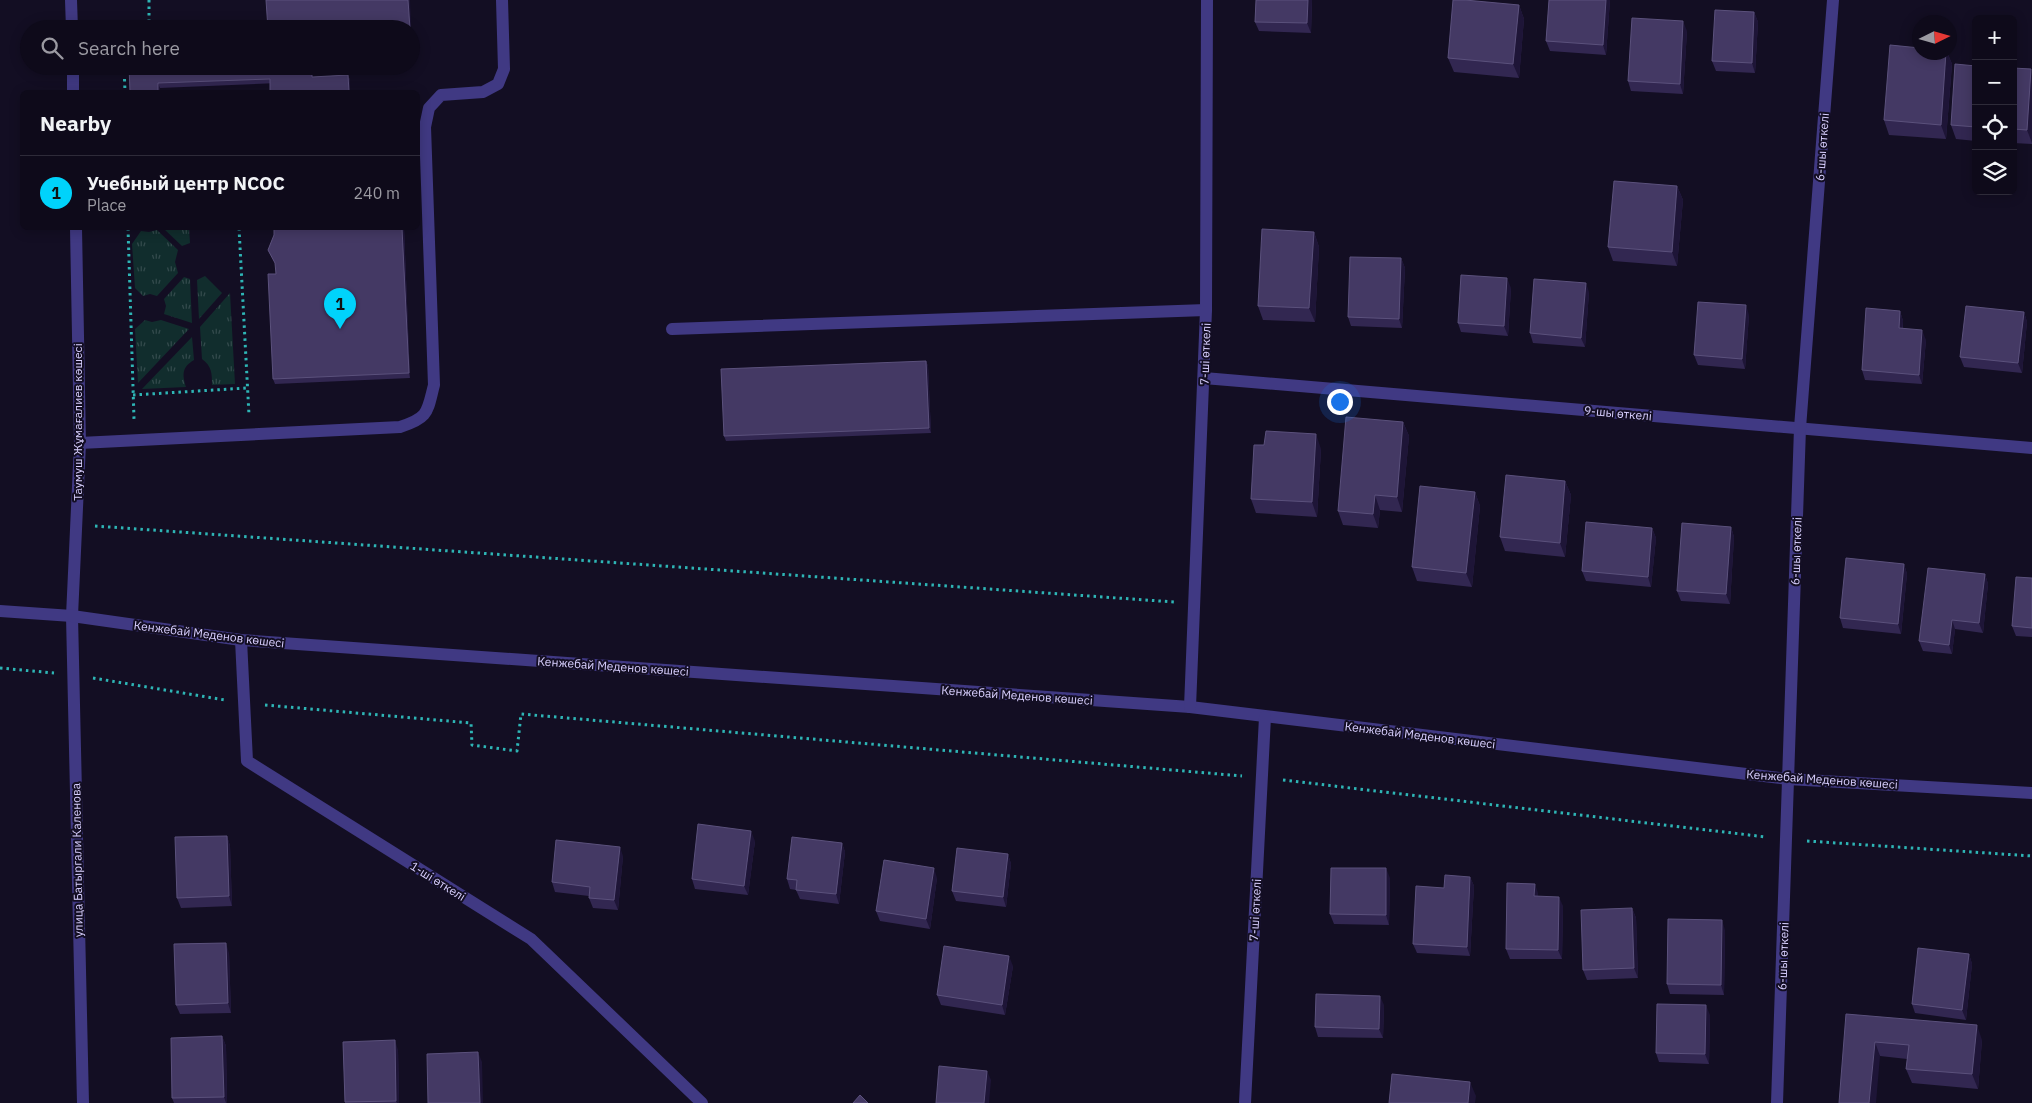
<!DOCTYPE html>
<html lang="en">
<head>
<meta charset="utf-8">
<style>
  :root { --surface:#0e0a1a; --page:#1c1827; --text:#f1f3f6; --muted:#9b9aa2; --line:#2e2b39; --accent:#00d3fb }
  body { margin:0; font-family:"IBM Plex Sans",sans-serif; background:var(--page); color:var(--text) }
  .controls { position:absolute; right:15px; top:15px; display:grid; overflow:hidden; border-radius:8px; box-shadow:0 2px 12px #0003 }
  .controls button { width:45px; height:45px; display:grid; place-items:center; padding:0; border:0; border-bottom:1px solid var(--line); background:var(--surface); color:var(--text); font:25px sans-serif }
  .compass { position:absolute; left:1912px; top:15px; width:45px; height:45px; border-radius:50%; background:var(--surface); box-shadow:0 2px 12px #0003; rotate:85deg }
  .you { position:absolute; left:1339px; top:401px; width:18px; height:18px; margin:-12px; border:4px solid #fff; border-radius:50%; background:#1a73e8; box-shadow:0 0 0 8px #1a73e833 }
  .badge { display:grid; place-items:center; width:32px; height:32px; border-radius:50%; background:var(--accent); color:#111; font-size:16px; font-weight:700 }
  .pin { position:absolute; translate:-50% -41px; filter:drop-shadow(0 1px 2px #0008) }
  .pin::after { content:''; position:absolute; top:26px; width:18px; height:15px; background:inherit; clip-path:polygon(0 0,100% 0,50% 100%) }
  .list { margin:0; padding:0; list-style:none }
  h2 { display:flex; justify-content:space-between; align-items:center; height:65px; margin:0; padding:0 20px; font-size:21px }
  h2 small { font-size:16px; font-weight:400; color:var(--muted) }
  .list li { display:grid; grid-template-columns:32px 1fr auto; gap:15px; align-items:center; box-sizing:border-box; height:75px; padding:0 20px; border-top:1px solid var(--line) }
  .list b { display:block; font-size:19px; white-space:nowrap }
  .list p { margin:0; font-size:16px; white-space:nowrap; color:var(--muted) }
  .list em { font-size:16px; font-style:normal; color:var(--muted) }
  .icon { flex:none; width:28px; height:28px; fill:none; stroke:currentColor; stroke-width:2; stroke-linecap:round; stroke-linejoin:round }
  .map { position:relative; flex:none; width:2032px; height:1103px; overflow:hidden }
  .search { position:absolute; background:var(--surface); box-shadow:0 2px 12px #0003; left:20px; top:20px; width:400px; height:55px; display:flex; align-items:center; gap:12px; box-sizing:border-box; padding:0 18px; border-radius:28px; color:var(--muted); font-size:19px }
  .panel { position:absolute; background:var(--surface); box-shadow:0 2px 12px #0003; left:20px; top:90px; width:400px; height:140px; border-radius:8px }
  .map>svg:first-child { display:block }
</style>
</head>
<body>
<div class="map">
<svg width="2032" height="1103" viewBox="0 0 2032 1103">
  <defs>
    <pattern id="grass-tufts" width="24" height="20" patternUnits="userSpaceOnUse" patternTransform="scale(1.25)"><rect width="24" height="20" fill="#112d2d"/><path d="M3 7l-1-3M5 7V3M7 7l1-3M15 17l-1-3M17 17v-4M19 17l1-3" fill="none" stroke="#334a4c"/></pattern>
  </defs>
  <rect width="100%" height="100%" fill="#130e23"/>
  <g fill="url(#grass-tufts)">
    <polygon points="163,228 189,228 190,243 182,246"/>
    <polygon points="157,230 178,250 175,262 178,273 157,296 150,294 143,296 135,288 132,244 141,231 149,232"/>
    <polygon points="205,276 222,293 199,319 197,280"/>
    <polygon points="184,277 190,279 192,323 164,314 166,306 164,299"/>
    <path d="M230,293L235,384L212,385C212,374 212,366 202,359L200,327Z"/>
    <polygon points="145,320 152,322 161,320 189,329 138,383 135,329"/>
    <path d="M192,337L194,360C182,367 182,374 186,387L142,389Z"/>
  </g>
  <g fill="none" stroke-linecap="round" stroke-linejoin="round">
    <g stroke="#2eb5b5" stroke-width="3" stroke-dasharray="2.5 4" stroke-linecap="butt">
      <polyline points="149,0 149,29"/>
      <polyline points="124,66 125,92"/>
      <polyline points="128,228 134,419"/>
      <polyline points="239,228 249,415"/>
      <polyline points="133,395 247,388"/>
      <polyline points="95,526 1174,602"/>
      <polyline points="0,668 54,673"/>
      <polyline points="93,678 225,700"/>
      <polyline points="265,705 471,723 472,745 517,751 521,714 1242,776"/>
      <polyline points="1283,780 1766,837"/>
      <polyline points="1807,841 2032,856"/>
    </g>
    <g stroke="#403983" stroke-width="12">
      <polyline points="71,0 72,29"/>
      <polyline points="73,66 73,92"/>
      <polyline points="76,228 80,443 72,616 83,1103"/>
      <polyline points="672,329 1206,310"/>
      <polyline points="1204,378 2032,448"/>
      <path d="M80,443L400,427C429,418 427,412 434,385L425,127L429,108L441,95L483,92L498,84L504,69L502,0"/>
      <polyline points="0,611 72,616 241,640 1190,707 1788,779 2032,793"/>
      <polyline points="241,640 247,761 531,939 702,1103"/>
      <polyline points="1190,707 1206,310 1207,0"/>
      <polyline points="1245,1103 1265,717"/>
      <polyline points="1777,1103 1800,428 1833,0"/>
    </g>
  </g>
  <g fill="#322751">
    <polygon points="1256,0 1312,0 1311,33 1259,31 1255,22"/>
    <polygon points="1549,0 1610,0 1606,55 1550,51 1546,41"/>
    <polygon points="1519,5 1524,19 1519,78 1454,72 1448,58"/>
    <polygon points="1754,12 1758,22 1755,73 1716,71 1712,61"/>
    <polygon points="1687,31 1683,94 1631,91 1628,81"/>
    <polygon points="1946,52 1947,52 1952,64 1946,139 1889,135 1884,120"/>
    <polygon points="129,66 313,66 313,77 348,75 350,80 160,88 160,92 130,92"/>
    <polygon points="1976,66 1976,141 1956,139 1951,125"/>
    <polygon points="2013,68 2032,73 2032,144 2013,143"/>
    <polygon points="1677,186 1683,200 1677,266 1613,261 1608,247"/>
    <polygon points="404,228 410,378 275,384 273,379 276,274 276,265 268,250 274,235"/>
    <polygon points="1314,232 1319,247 1315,322 1263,320 1258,306"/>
    <polygon points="1401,258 1405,268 1402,328 1351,326 1348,317"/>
    <polygon points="1511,288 1508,336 1461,332 1458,323"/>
    <polygon points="1589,292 1585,347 1533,343 1530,333"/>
    <polygon points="1900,311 1903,321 1903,328 1926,340 1922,384 1865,380 1862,370"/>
    <polygon points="2024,312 2027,322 2022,373 1964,367 1960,357"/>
    <polygon points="1749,315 1745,369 1698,365 1694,355"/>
    <polygon points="926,361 928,366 931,433 726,441 724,436"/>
    <polygon points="1403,422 1409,436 1402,512 1380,510 1378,528 1343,525 1338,511"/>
    <polygon points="1321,449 1317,517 1256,513 1251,499"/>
    <polygon points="1565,481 1571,495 1565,557 1505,551 1500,537"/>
    <polygon points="1475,492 1480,506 1472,587 1417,581 1412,567"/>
    <polygon points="1731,527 1734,537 1730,604 1681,601 1677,591"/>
    <polygon points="1652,528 1656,538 1651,587 1586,581 1582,571"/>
    <polygon points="1904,564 1907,574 1901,634 1843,628 1840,618"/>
    <polygon points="1985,574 1988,584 1983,633 1955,629 1952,654 1923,651 1919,641"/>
    <polygon points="2032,578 2032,637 2016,636 2012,626"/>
    <polygon points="227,836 230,846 232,906 181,908 177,898"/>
    <polygon points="755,841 748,895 695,889 692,879"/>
    <polygon points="842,843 845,852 839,904 800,899 796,890 790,889 787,879"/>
    <polygon points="1008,854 1011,864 1006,907 956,901 952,891"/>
    <polygon points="623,856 618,910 593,908 589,898 589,896 555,892 552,882"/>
    <polygon points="1470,877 1474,886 1470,956 1417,953 1413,944 1444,888"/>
    <polygon points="937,878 930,929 880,921 876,911"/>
    <polygon points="1390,878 1389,925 1334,924 1330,914"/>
    <polygon points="1538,893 1538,896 1563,906 1562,959 1510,959 1506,949"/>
    <polygon points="1632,908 1636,918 1638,978 1587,980 1583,970"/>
    <polygon points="1725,930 1724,995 1670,994 1667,984"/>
    <polygon points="229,953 231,1013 180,1014 176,1005"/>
    <polygon points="1969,954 1972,964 1966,1020 1915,1013 1912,1004"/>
    <polygon points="1013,966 1005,1015 941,1005 937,995"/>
    <polygon points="1384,1005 1383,1038 1318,1037 1315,1027"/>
    <polygon points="1846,1014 1982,1040 1978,1089 1912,1083 1906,1069 1907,1059 1880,1056"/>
    <polygon points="1710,1015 1709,1064 1659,1062 1656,1053"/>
    <polygon points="222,1036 226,1046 227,1103 174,1103 172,1098"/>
    <polygon points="343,1042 398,1050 399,1103 345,1103"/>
  </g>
  <g fill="#1e1537">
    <polygon points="408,0 410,0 411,29 410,29"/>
    <polygon points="1308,0 1312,0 1311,33 1307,23"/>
    <polygon points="1606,0 1610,0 1606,55 1603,45"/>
    <polygon points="1519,5 1524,19 1519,78 1513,64"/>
    <polygon points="1754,12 1758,22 1755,73 1752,63"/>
    <polygon points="1683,21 1687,31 1683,94 1680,84"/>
    <polygon points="411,33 412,53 411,51"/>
    <polygon points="1946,52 1947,52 1952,64 1946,139 1941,125"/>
    <polygon points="311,66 313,66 313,82 312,77"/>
    <polygon points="2031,69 2032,73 2032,143 2027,130"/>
    <polygon points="348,75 350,80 350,92 349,92"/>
    <polygon points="158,83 160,88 160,92 158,92"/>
    <polygon points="1677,186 1683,200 1677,266 1672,252"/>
    <polygon points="402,228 404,228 410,378 409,373"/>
    <polygon points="1314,232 1319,247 1315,322 1309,308"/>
    <polygon points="1401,258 1405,268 1402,328 1399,319"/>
    <polygon points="1507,278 1511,288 1508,336 1504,326"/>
    <polygon points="1586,283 1589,292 1585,347 1581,338"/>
    <polygon points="1746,305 1749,315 1745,369 1742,359"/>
    <polygon points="1900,311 1903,321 1902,338 1899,328"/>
    <polygon points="2024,312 2027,322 2022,373 2018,363"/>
    <polygon points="1922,330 1926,340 1922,384 1919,375"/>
    <polygon points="926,361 928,366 931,433 929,428"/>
    <polygon points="1403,422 1409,436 1402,512 1397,497"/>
    <polygon points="1316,434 1321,449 1317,517 1312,502"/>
    <polygon points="1565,481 1571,495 1565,557 1560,543"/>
    <polygon points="1475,492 1480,506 1472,587 1466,573"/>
    <polygon points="1375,495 1380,510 1378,528 1373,514"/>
    <polygon points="1731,527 1734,537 1730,604 1726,594"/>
    <polygon points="1652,528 1656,538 1651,587 1648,577"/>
    <polygon points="1904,564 1907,574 1901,634 1898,624"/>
    <polygon points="1985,574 1988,584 1983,633 1979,623"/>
    <polygon points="1952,620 1955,629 1952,654 1949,645"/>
    <polygon points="751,831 755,841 748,895 744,886"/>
    <polygon points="227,836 230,846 232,906 229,896"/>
    <polygon points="842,843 845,852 839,904 836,894"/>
    <polygon points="620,847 623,856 618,910 614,900"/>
    <polygon points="1008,854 1011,864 1006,907 1003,897"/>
    <polygon points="934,868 937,878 930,929 926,919"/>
    <polygon points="1386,868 1390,878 1389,925 1386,915"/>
    <polygon points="1470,877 1474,886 1470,956 1467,947"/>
    <polygon points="1535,884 1538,893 1538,906 1534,896"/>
    <polygon points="1559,897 1563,906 1562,959 1558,950"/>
    <polygon points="1632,908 1636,918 1638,978 1634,968"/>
    <polygon points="1722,920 1725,930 1724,995 1721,985"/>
    <polygon points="226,943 229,953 231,1013 228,1003"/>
    <polygon points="1969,954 1972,964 1966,1020 1962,1010"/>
    <polygon points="1009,956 1013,966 1005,1015 1002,1005"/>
    <polygon points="1380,996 1384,1005 1383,1038 1379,1029"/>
    <polygon points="1706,1005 1710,1015 1709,1064 1705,1054"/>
    <polygon points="1977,1025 1982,1040 1978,1089 1972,1074"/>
    <polygon points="222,1036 226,1046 227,1103 226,1103 224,1097"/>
    <polygon points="395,1040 398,1050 399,1103 397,1103 396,1101"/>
    <polygon points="1875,1042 1880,1056 1876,1103 1869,1103"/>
    <polygon points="478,1052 482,1062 483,1103 480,1103"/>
    <polygon points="987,1071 991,1080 989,1103 984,1103"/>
    <polygon points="1470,1082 1476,1096 1475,1103 1468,1103"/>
  </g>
  <g fill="#443964" stroke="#5b517c">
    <polygon points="266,0 408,0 410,29 268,29"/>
    <polygon points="1256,0 1308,0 1307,23 1255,22"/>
    <polygon points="1453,0 1465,0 1519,5 1513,64 1448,58"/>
    <polygon points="1549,0 1606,0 1603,45 1546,41"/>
    <polygon points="1715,10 1754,12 1752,63 1712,61"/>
    <polygon points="1632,18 1683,21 1680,84 1628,81"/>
    <polygon points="1890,45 1920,48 1920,52 1946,52 1941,125 1884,120"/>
    <polygon points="1955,64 1976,66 1976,127 1951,125"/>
    <polygon points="129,66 311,66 312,77 348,75 349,92 270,92 270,79 158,83 158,92 130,92"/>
    <polygon points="2013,68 2031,69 2027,130 2013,129"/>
    <polygon points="1614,181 1677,186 1672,252 1608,247"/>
    <polygon points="274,228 402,228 409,373 273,379 268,274 276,274 275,263 268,250 274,235"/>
    <polygon points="1262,229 1314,232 1309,308 1258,306"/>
    <polygon points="1350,257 1401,258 1399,319 1348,317"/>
    <polygon points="1461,275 1507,278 1504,326 1458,323"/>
    <polygon points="1534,279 1586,283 1581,338 1530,333"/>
    <polygon points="1698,302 1746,305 1742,359 1694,355"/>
    <polygon points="1966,306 2024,312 2018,363 1960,357"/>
    <polygon points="1866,308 1900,311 1899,328 1922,330 1919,375 1862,370"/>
    <polygon points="926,361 929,428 724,436 721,369"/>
    <polygon points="1346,417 1403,422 1397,497 1375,495 1373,514 1338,511"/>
    <polygon points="1266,431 1316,434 1312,502 1251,499 1254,445 1264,445"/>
    <polygon points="1506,475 1565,481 1560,543 1500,537"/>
    <polygon points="1420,486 1475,492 1466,573 1412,567"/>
    <polygon points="1586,522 1652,528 1648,577 1582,571"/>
    <polygon points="1682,523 1731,527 1726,594 1677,591"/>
    <polygon points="1846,558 1904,564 1898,624 1840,618"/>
    <polygon points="1928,568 1985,574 1979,623 1952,620 1949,645 1919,641"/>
    <polygon points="2016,577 2032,578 2032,628 2012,626"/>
    <polygon points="698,824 751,831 744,886 692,879"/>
    <polygon points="227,836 229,896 177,898 175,837"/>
    <polygon points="792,837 842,843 836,894 796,890 797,880 787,879"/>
    <polygon points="556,840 620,847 614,900 589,898 590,887 552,882"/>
    <polygon points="957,848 1008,854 1003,897 952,891"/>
    <polygon points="884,860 934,868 926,919 876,911"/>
    <polygon points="1331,868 1386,868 1386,915 1330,914"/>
    <polygon points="1445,875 1470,877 1467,947 1413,944 1416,886 1444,888"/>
    <polygon points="1507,883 1535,884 1534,896 1559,897 1558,950 1506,949"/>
    <polygon points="1632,908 1634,968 1583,970 1581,910"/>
    <polygon points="1668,919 1722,920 1721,985 1667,984"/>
    <polygon points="226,943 228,1003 176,1005 174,944"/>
    <polygon points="944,946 1009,956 1002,1005 937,995"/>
    <polygon points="1918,948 1969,954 1962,1010 1912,1004"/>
    <polygon points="1316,994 1380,996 1379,1029 1315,1027"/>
    <polygon points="1657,1004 1706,1005 1705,1054 1656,1053"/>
    <polygon points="1846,1014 1977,1025 1972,1074 1906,1069 1909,1045 1875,1042 1869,1103 1839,1103"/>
    <polygon points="222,1036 224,1097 172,1098 171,1038"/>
    <polygon points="395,1040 396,1101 345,1102 343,1042"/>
    <polygon points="478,1052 480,1103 428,1103 427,1054"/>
    <polygon points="939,1066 987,1071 984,1103 936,1103"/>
    <polygon points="1392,1074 1470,1082 1468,1103 1389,1103"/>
    <polygon points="860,1095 868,1103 853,1103"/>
  </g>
  <g text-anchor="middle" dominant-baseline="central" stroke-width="4" stroke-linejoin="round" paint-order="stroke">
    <g font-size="12" fill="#d9d0ff" stroke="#130e23">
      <text transform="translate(1822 147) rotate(-86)">6-шы өткелі</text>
      <text transform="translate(1205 354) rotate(-88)">7-ші өткелі</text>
      <text transform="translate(1618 413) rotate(5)">9-шы өткелі</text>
      <text transform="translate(77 422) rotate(-90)">Таумуш Жұмағалиев көшесі</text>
      <text transform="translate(1796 551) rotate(-88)">6-шы өткелі</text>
      <text transform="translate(209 634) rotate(7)">Кенжебай Меденов көшесі</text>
      <text transform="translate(613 666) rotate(4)">Кенжебай Меденов көшесі</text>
      <text transform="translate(1017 695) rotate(4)">Кенжебай Меденов көшесі</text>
      <text transform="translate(1420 735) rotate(7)">Кенжебай Меденов көшесі</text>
      <text transform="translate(1822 779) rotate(4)">Кенжебай Меденов көшесі</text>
      <text transform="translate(77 860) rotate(-91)">улица Батыргали Каленова</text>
      <text transform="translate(438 881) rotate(32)">1-ші өткелі</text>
      <text transform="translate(1255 910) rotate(-87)">7-ші өткелі</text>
      <text transform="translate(1783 956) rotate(-88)">6-шы өткелі</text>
    </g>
  </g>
</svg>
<div class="controls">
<button>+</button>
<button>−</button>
<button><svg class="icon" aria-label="locate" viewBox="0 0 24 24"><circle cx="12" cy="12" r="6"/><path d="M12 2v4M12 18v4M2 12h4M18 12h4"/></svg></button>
<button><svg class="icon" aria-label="layers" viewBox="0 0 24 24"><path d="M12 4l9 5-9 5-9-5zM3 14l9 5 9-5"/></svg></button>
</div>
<svg class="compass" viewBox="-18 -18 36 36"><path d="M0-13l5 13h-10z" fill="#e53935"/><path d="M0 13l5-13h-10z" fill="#9b9aa2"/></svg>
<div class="you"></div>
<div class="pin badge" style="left:340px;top:329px">1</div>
<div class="search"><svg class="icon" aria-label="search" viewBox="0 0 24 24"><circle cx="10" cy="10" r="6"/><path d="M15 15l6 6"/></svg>Search here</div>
<section class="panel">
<h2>Nearby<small></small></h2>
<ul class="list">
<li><span class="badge">1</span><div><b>Учебный центр NCOC</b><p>Place</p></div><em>240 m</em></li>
</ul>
</section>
</div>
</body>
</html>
